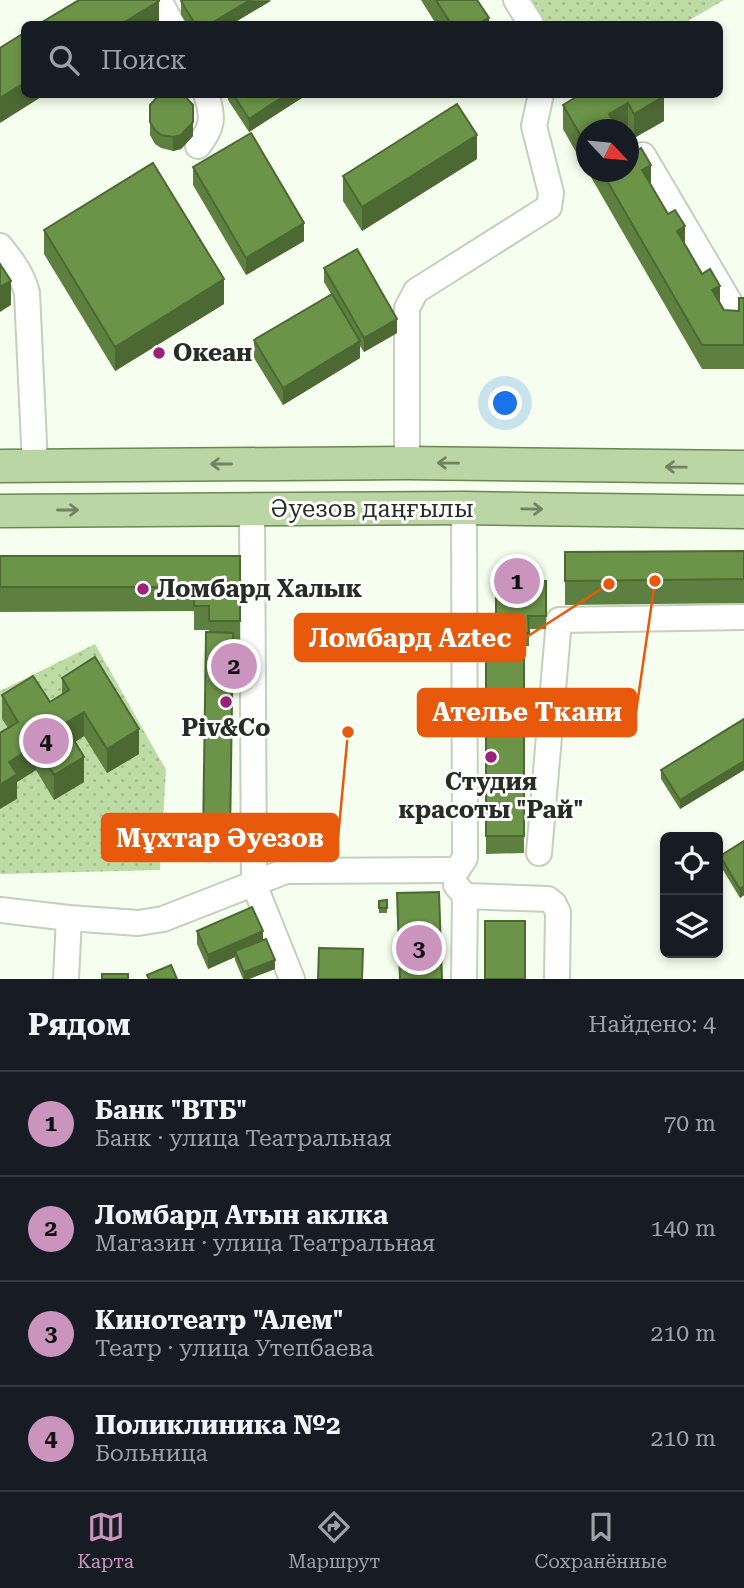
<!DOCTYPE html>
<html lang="ru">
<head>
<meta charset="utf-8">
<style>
  :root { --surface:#171b24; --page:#20242c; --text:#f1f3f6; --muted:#9ea1a6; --line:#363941; --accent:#ca94be }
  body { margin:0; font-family:"Roboto Serif",serif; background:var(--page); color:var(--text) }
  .controls { position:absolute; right:21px; bottom:21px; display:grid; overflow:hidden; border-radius:10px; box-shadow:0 4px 10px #0003 }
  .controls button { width:63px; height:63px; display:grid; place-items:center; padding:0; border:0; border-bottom:2px solid var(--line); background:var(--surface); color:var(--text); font:35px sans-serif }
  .compass { position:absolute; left:576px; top:119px; width:63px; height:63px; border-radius:50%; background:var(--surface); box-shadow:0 4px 10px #0003; rotate:116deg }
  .you { position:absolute; left:506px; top:404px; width:24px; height:24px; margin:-18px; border:5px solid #fff; border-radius:50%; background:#1a73e8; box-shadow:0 0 0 10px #1a73e833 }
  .badge { display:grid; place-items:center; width:46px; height:46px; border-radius:50%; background:var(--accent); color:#111; font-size:23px; font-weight:700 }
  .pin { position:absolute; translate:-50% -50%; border:4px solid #fff; box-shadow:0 2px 7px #0006 }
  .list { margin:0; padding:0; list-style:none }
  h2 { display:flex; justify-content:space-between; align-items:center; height:91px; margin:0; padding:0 28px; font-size:30px }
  h2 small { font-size:23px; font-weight:400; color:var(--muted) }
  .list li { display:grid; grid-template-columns:46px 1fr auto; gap:21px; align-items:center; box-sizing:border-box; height:105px; padding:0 28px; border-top:2px solid var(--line) }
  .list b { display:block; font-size:26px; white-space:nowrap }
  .list p { margin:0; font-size:23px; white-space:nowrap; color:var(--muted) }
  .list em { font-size:23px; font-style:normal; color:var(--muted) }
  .icon { flex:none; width:38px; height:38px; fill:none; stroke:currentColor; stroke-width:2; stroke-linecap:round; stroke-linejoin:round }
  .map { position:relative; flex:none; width:744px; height:979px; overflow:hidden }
  .search { position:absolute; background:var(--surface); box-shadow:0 4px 10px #0003; left:21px; right:21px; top:21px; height:77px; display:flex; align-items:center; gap:18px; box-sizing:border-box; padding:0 24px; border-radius:10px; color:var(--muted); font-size:26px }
  .sheet { height:511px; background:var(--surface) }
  nav { display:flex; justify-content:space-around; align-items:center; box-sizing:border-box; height:98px; border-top:2px solid var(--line); background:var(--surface); font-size:19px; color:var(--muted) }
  nav a { display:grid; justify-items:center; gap:4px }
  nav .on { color:var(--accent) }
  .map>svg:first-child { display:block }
</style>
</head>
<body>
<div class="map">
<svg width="744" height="979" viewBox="0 0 744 979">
  <defs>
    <pattern id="grass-dots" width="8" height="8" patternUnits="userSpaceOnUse" patternTransform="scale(1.75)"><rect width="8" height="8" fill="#bddca5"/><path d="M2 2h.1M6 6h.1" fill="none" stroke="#a2bd8e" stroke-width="1.8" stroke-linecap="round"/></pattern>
  </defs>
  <rect width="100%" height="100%" fill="#f6ffef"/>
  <g fill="url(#grass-dots)">
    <polygon points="520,0 724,0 683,24 535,24"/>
    <polygon points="95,644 166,770 160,870 0,874 0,691"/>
  </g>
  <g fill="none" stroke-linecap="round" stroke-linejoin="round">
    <g stroke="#c4cfbd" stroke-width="28">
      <g id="minor">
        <polyline points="159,0 172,24"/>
        <polyline points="516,0 531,24"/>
        <path d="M198,146C213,127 214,118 206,94"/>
        <polyline points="643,155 736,313 744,314"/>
        <path d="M0,246C13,262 22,274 27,293L35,465"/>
        <polyline points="407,463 407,308 416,291 549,207 551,193 534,126 541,94"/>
        <polyline points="252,509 254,884 292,979"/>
        <polyline points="539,853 559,620 744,617"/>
        <polyline points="457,870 465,858 464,508"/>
        <polyline points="456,885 465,896 464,979"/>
        <polyline points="465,896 548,899 554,904 558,912 557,979"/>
        <polyline points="0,910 69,918 138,923 163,919 286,871 457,870"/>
        <polyline points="66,979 69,918"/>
      </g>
    </g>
    <g stroke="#6a8850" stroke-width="35">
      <g id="major">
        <polyline points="0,466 407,463 744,467"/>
        <polyline points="0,511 464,508 744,512"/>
      </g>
    </g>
    <use href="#minor" stroke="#fff" stroke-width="24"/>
    <use href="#major" stroke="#bbd5a4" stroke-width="32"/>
  </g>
  <g fill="#5d7f3f">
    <polygon points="271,0 232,24 187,24 181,15 181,1"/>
    <polygon points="421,0 477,0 489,24 436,24"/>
    <polygon points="228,94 308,94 249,132 228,100"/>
    <polygon points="600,94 662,94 664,121 634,138 628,127 586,130 586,170 563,129 563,105"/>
    <polygon points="150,105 193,136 181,149 173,151 161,148 155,144 150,135"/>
    <polygon points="477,159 362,231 343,201 343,176"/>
    <polygon points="193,167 304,241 246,275 193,185"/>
    <polygon points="588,172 628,172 651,185 724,310 739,311 744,298 744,369 702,369"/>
    <polygon points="44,230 224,304 115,371 44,254"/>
    <polygon points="324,268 397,333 364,352 360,346 360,358 283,405 254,358 254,340 331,294 324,282"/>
    <polygon points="744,551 744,603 565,605 565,552"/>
    <polygon points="0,556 240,556 240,646 233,646 230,855 203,854 206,632 209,632 209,630 194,630 194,611 0,612"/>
    <polygon points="546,581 546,629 529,629 529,646 524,646 524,853 486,854 486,629 496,629"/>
    <polygon points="62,678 139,754 107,773 84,736 75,742 84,782 54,800 36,770 17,782 17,799 8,728 2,719 2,695 50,702 62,695"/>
    <polygon points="744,719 744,770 680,809 661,779 661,770"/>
    <polygon points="744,841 744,895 740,898 720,865 720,856"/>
    <polygon points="387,900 387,913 379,913 379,901"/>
    <polygon points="197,931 263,940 275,969 249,979 243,979 235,960 235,957 208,969 197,944"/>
  </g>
  <g fill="#4c6833">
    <polygon points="250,0 271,1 232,24 210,24"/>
    <polygon points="159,1 159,24 121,24"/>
    <polygon points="489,18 489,24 478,24"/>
    <polygon points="24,83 24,94 46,94 0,123 0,98"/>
    <polygon points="287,94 308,94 249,132 249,119"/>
    <polygon points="664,96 664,121 634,138 634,114"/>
    <polygon points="628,103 628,127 624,130 609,130 609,114"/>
    <polygon points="193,122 193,136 181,149 173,151 173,137"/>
    <polygon points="477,135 477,159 362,231 362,207"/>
    <polygon points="651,165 651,190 642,170"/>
    <polygon points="304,223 304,241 246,275 246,258"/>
    <polygon points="685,226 685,251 677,231"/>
    <polygon points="224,279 224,304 115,371 115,347"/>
    <polygon points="11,281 11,305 0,312 0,287"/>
    <polygon points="720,286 720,310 712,290"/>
    <polygon points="397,319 397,333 364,352 364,338"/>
    <polygon points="360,341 360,358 283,405 283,388"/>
    <polygon points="84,712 84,736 64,749 64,724"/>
    <polygon points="139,729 139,754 107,773 107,749"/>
    <polygon points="36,745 36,770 17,782 17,799 0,809 0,785 9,762"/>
    <polygon points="84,757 84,782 54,800 54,775"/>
    <polygon points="744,761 744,770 680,809 680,800"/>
    <polygon points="744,886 744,895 740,898 740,889"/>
    <polygon points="263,931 263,945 235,951 235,957 208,969 208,955"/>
    <polygon points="275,960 275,969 249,979 244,979 244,972"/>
  </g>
  <g fill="#6c9449" stroke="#4c6833" stroke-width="2">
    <polygon points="79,0 159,0 159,1 121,24 39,24"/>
    <polygon points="182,0 250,0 210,24 195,24 181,1"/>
    <polygon points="436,0 477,0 489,18 478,24 451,24"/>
    <polygon points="24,33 24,83 0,98 0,48"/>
    <polygon points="160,94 183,94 193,105 193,122 181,135 173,137 161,135 155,130 150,122 150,105"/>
    <polygon points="233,94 287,94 249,119"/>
    <polygon points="581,94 598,94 599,96 601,94 662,94 664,96 634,114 628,103 609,114 619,130 586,130 586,145 563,105"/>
    <polygon points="457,104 477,135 362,207 343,176"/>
    <polygon points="251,133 304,223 246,258 193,167"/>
    <polygon points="628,146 633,153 641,148 651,165 642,170 668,214 675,210 685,226 677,231 702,274 710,269 720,286 712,290 724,310 739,311 739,298 744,298 744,345 702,345 602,172 628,172"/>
    <polygon points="153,163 224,279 115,347 44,230"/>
    <polygon points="357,249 397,319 364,338 324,268"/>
    <polygon points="0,264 11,281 0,287"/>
    <polygon points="332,294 360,341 283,388 254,340"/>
    <polygon points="744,551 744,579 565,581 565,552"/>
    <polygon points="0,556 240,556 240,621 209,621 209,606 194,606 195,587 0,587"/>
    <polygon points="546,581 546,616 528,616 529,633 524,633 524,629 496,629 496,582"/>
    <rect x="486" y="629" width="38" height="207"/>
    <polygon points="206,632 233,633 230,837 203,837"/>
    <polygon points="95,657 139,729 107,749 84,712 64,724 84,757 54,775 36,745 9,762 17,774 0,785 0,733 18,722 2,695 33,676 50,702 69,690 62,678"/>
    <polygon points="744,719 744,761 680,800 661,770"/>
    <polygon points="744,841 744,886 740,889 720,856"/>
    <polygon points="439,892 442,979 400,979 397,893"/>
    <polygon points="387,900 387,908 379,908 379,901"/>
    <polygon points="252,907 263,931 208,955 197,931"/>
    <rect x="485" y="921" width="40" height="58"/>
    <polygon points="266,939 275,960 244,972 235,951"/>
    <polygon points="319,948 363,949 362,979 318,979"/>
    <polygon points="171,965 177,979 149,979 147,975"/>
    <rect x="102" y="974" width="26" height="5"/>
  </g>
  <defs><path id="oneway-shaft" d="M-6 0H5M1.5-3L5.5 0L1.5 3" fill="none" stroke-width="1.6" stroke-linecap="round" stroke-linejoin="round" transform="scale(1.75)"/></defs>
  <g stroke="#728064">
    <use href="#oneway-shaft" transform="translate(448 463) rotate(-179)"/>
    <use href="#oneway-shaft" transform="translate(221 464) rotate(180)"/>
    <use href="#oneway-shaft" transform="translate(676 467) rotate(-179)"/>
    <use href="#oneway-shaft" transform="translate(532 509) rotate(1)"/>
    <use href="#oneway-shaft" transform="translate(68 510)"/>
  </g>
  <g fill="#9b2179" stroke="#fff" stroke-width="2.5">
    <circle cx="159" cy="353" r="7"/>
    <circle cx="143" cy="589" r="7"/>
    <circle cx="226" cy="702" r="7"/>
    <circle cx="491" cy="757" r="7"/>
  </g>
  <g text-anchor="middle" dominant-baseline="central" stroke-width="6" stroke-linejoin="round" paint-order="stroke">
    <g font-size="24" font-weight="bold" fill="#282c25" stroke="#fff" text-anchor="start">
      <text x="173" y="353">Океан</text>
      <text x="157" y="589">Ломбард Халык</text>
      <text x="226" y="728" text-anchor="middle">Piv&amp;Co</text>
      <text x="491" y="782" text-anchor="middle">Студия<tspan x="491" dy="28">красоты "Рай"</tspan></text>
    </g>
    <g font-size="24" fill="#282c25" stroke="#fff">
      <text x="372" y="509">Әуезов даңғылы</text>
    </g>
  </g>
  <path fill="none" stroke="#e8590c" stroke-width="2.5" d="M609 584L525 638M655 581L636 712M348 732L338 838"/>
  <g fill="#e8590c" stroke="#fff" stroke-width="2.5">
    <circle cx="609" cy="584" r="7"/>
    <circle cx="655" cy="581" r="7"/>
    <circle cx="348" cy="732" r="7"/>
  </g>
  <g fill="#e8590c" stroke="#e8590c" stroke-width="2.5">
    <rect x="295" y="614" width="230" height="47" rx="7"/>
    <rect x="418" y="689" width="218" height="47" rx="7"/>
    <rect x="102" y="814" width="236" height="47" rx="7"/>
  </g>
  <g font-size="26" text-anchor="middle" font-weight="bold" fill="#fff">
    <text x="410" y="647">Ломбард Aztec</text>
    <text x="527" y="721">Ателье Ткани</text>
    <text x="220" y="847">Мұхтар Әуезов</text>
  </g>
</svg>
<div class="controls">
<button><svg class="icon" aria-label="locate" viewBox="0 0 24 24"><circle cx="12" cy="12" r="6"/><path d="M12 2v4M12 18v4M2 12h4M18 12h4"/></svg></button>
<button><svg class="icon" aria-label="layers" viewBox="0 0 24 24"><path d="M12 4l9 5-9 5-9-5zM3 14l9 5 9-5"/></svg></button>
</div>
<svg class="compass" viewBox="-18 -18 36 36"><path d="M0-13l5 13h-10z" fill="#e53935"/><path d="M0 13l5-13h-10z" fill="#9ea1a6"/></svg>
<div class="you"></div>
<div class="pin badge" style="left:517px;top:581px">1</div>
<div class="pin badge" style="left:234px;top:666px">2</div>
<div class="pin badge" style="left:419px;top:948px">3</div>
<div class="pin badge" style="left:46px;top:741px">4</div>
<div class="search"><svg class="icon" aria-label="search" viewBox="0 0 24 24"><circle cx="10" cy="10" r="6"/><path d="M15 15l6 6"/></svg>Поиск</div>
</div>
<section class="sheet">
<h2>Рядом<small>Найдено: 4</small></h2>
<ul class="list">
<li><span class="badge">1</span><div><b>Банк &quot;ВТБ&quot;</b><p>Банк · улица Театральная</p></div><em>70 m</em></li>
<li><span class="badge">2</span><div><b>Ломбард Атын аклка</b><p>Магазин · улица Театральная</p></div><em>140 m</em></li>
<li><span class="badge">3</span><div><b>Кинотеатр &quot;Алем&quot;</b><p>Театр · улица Утепбаева</p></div><em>210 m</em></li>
<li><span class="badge">4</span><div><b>Поликлиника №2</b><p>Больница</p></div><em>210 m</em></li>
</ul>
</section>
<nav>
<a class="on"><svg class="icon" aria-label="map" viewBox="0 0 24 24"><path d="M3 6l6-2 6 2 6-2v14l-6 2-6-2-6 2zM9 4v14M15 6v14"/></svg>Карта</a>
<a><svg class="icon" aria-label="directions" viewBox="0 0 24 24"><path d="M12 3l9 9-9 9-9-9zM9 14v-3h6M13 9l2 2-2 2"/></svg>Маршрут</a>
<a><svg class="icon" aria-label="saved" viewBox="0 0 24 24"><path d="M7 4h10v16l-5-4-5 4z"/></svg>Сохранённые</a>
</nav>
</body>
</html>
